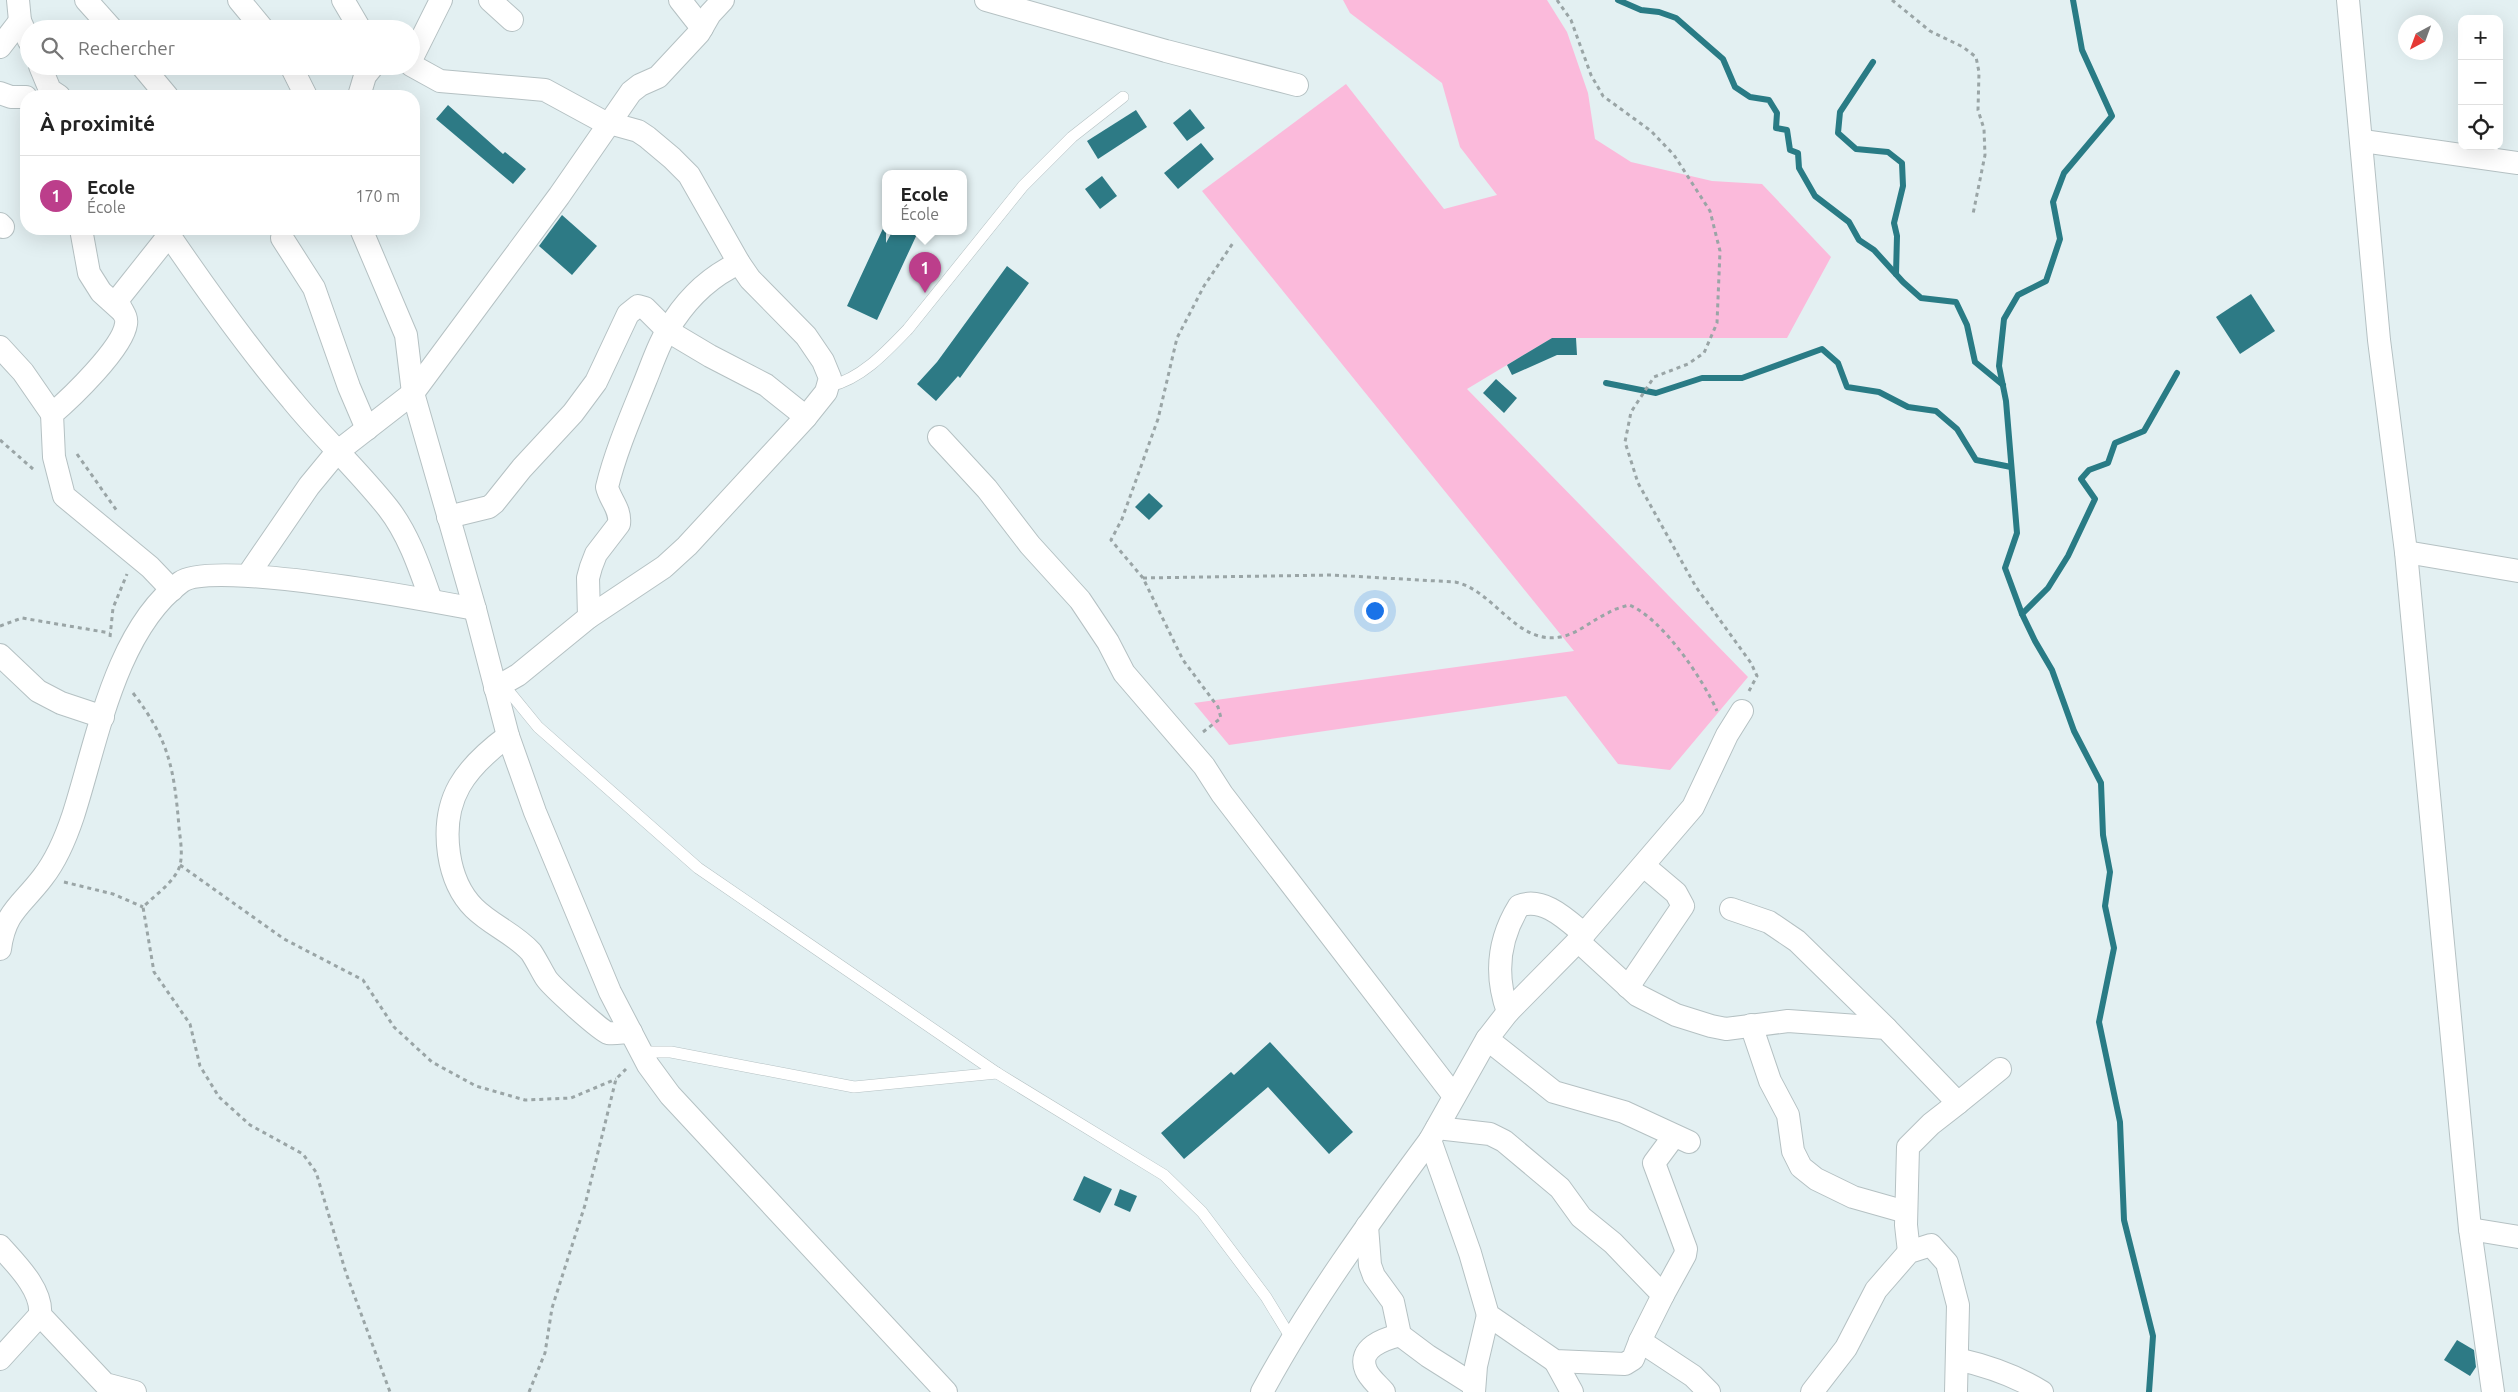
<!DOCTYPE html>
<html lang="fr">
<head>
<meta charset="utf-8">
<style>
  :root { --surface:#fff; --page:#f2f2f2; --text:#222; --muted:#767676; --line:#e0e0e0; --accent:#bc3e8b }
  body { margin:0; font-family:Ubuntu,sans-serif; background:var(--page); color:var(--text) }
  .controls { position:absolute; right:15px; top:15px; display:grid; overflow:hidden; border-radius:10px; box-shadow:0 5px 20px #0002 }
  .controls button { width:45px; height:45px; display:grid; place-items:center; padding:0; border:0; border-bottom:1px solid var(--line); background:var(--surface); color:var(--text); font:25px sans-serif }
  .compass { position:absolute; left:2398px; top:15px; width:45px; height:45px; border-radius:50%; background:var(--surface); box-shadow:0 5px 20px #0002; rotate:221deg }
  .you { position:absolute; left:1374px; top:610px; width:18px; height:18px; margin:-12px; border:4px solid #fff; border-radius:50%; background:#1a73e8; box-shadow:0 0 0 8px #1a73e833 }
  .badge { display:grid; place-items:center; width:32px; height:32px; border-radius:50%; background:var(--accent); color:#fff; font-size:16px; font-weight:700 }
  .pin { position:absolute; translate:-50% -41px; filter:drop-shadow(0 1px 2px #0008) }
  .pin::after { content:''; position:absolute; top:26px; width:18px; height:15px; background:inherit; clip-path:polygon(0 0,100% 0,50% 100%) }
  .popup { position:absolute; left:882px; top:170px; width:85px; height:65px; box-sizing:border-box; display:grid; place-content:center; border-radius:10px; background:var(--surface); filter:drop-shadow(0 1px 4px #0005); font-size:16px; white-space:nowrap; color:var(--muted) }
  .popup b { font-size:19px; color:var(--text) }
  .popup::after { content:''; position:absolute; left:50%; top:100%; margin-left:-10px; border:10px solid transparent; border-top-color:var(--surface) }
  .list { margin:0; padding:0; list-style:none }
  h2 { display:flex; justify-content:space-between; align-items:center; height:65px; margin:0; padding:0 20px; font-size:21px }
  h2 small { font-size:16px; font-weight:400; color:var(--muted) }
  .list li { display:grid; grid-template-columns:32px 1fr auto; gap:15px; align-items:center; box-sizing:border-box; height:80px; padding:0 20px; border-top:1px solid var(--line) }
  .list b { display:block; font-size:19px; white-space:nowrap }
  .list p { margin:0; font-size:16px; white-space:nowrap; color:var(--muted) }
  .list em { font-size:16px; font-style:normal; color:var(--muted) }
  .icon { flex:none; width:28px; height:28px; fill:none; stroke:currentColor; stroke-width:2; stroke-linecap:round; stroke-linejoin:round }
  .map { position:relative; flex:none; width:2518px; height:1392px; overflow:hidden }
  .search { position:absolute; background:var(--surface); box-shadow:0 5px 20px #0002; left:20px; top:20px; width:400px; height:55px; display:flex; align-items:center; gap:12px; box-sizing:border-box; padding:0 18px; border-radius:28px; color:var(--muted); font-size:19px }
  .panel { position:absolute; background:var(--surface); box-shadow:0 5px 20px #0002; left:20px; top:90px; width:400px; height:145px; border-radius:20px }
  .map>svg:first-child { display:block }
</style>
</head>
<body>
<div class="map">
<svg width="2518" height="1392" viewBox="0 0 2518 1392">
  <rect width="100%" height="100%" fill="#e3f0f2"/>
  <polygon fill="#fbbadb" points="1343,0 1547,0 1567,32 1588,93 1595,139 1631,162 1712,181 1762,184 1831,257 1787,338 1552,338 1467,389 1748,677 1670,770 1618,764 1566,696 1229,745 1194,703 1574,651 1202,191 1346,84 1444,209 1497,195 1460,147 1442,83 1350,13"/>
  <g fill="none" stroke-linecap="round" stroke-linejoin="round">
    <g stroke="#297b85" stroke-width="6">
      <polyline points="1618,0 1641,10 1659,12 1676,18 1723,59 1735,87 1750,97 1769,100 1777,113 1776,128 1787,130 1790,150 1798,153 1799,168 1815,196 1849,222 1859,240 1874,250 1903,282 1921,298 1956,302 1967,325 1975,362 2003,385"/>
      <polyline points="2073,0 2082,50 2112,116 2064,173 2053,202 2060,239 2046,281 2018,295 2004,319 1999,366 2006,401 2017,533 2005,568 2022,614 2035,641 2052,670 2074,731 2101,783 2103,835 2110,872 2105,906 2114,948 2099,1022 2120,1122 2124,1220 2153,1336 2149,1392"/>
      <polyline points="1873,62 1840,112 1838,133 1856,149 1888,152 1902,163 1903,186 1894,223 1897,236 1896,274"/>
      <polyline points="1606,383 1656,393 1702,378 1742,378 1822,349 1838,363 1847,387 1879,392 1908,407 1936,411 1957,429 1976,460 2011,467"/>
      <polyline points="2022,614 2048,588 2068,556 2095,499 2081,479 2089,470 2108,463 2115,443 2144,431 2177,373"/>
    </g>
  </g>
  <g fill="#2d7a85">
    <polygon points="448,105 503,154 505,152 526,169 513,184 436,119"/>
    <polygon points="1190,109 1205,128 1187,141 1173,123"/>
    <polygon points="1136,110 1147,127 1098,159 1087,141"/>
    <polygon points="1201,143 1214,159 1178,189 1164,173"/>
    <polygon points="1102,176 1117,196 1100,209 1085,189"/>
    <polygon points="562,215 597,246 572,275 539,246"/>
    <polygon points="886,222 886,243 892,232 918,232 877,320 847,306"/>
    <polygon points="1007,266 1029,283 960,378 958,376 936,401 917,384 937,362"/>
    <polygon points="2251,294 2275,331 2240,354 2216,317"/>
    <polygon points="1552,338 1576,338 1577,355 1557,355 1512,375 1507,365"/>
    <polygon points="1496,379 1517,398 1504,413 1483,393"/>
    <polygon points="1149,493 1163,506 1149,520 1135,507"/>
    <polygon points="1270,1042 1353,1132 1329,1154 1268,1087 1184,1159 1161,1133 1231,1072 1234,1075"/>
    <polygon points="1084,1176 1112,1189 1100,1213 1073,1200"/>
    <polygon points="1120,1189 1137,1196 1130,1212 1114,1205"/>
    <polygon points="2457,1340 2474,1350 2476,1367 2470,1376 2444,1360"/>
  </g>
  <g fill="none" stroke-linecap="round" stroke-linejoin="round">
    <g stroke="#b5c1c3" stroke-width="12">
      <g id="service">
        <path d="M830,386C861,379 886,352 908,329L1023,186L1072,137L1123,97"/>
        <polyline points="502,683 538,727 698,868 997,1073 1164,1175 1202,1212 1266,1297 1291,1338"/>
        <polyline points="641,1052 671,1052 854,1087 997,1073"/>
      </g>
    </g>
    <g stroke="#b5c1c3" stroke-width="24">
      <g id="minor">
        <polyline points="18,0 20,21 29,41"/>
        <polyline points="86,0 112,29"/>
        <polyline points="239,0 263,29"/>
        <polyline points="343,0 360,29"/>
        <polyline points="490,0 512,20"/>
        <polyline points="680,0 702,28"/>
        <polyline points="986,0 1166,51 1297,85"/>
        <polyline points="2348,0 2379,340 2406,552 2470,1229 2493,1392"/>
        <polyline points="0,47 20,21"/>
        <polyline points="411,60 441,0"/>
        <polyline points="411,65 440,81 545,90 602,121 638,131 647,137 672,158 689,175 739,263 750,279 806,336 823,361 830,378 826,392 806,417 687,546 664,567 589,617 518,675 495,688"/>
        <polyline points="40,66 50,90 59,96"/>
        <polyline points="142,66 167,96"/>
        <polyline points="291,66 306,96"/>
        <polyline points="0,93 11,97 26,97"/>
        <polyline points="359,96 365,76 373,66"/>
        <polyline points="2363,141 2518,163"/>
        <polyline points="0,224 3,227"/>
        <polyline points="81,229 89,273 101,292 122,311"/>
        <path d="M168,229L169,235L119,298C117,308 128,314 126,324C123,348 71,398 52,414L54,457L64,496L150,567L172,590"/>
        <polyline points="361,229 406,335 413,393 475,609 508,736 535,812 610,992 648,1065 670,1095 946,1392"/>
        <path d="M169,235C208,292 247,347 292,400C322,437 358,470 388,508C409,535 420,569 431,600"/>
        <polyline points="282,238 314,288 349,387 367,429"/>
        <polyline points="0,347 23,372 52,414"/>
        <polyline points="939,437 987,489 1030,545 1080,600 1108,642 1124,673 1204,766 1222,794 1454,1096"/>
        <polyline points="448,517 489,507 494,503 522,468 573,413 596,382 628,314 638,306 645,308 668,331 710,356 766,385 806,417"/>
        <polyline points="2406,552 2518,571"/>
        <polyline points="248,575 309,486 337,452 413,393 559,196 631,92 640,85 658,77 699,33 710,14 723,0"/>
        <path d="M589,617L588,578L591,567L596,554L619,524C621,509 610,500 607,487C616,450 632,414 646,379C654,359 661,338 674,320C690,296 713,275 739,263"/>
        <polyline points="0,655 38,691 61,703 103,717"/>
        <path d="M508,736C465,768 441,798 449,854C452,874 459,893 474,908C491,925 515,934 531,952C537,961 541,970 546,978C551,986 601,1031 608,1033C615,1034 624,1032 631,1032"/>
        <polyline points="1731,909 1769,922 1797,941 1886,1028"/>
        <polyline points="1578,941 1637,995 1676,1015 1711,1026 1726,1029 1788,1021 1886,1028 1958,1103 2000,1069"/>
        <path d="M0,949C5,911 22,905 43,877C57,859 66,837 73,816C97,742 115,631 181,582C212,559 428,600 475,609"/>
        <polyline points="1628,987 1683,906 1676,893 1644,866"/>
        <path d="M1508,1012C1495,976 1498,940 1519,906C1543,896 1567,920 1584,934"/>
        <polyline points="1751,1025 1770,1081 1788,1115 1793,1151 1801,1167 1816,1179 1853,1197 1906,1212"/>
        <polyline points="1487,1039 1554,1092 1624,1112 1689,1142"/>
        <polyline points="1437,1128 1490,1134 1504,1141 1560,1188 1581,1217 1613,1243 1663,1295 1640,1341"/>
        <polyline points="1367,1226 1370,1265 1374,1276 1393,1302 1400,1335 1428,1356 1474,1385"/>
        <polyline points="2470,1229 2518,1237"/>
        <path d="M0,1246C16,1264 43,1290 40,1315L105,1384L135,1392"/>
        <polyline points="1909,1252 1906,1225 1908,1147 1931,1124 1958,1103"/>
        <polyline points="1663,1295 1685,1255 1686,1249 1654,1163 1674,1136"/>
        <polyline points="0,1359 40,1315"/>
        <path d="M1957,1359C1988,1366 2015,1375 2042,1392"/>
        <polyline points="1555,1361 1572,1392"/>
        <path d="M1262,1392C1310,1303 1370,1221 1430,1140"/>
        <path d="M1384,1392C1379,1386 1369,1378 1366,1370C1357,1348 1384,1339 1400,1335"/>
        <polyline points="1474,1392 1476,1366 1488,1315"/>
        <polyline points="1709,1392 1693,1376 1640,1341 1633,1359 1625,1364 1555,1361 1488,1315 1470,1253 1430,1140 1487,1039 1508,1012 1578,941 1693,807 1727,735 1742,711"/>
        <polyline points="1812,1392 1846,1348 1876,1290 1909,1252 1931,1245 1947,1263 1958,1305 1956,1392"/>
      </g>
    </g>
    <g stroke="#9aa5a6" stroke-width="3" stroke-dasharray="4 4" stroke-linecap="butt">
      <polyline points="1557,0 1571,20 1591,75 1603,96 1651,131 1674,155 1710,211 1720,251 1717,323 1704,353 1688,364 1654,377 1631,412 1625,442 1638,483 1696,587 1751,663 1757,676 1749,691"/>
      <polyline points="1892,0 1930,31 1963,47 1976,57 1979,72 1978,110 1984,129 1985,155 1973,214"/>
      <polyline points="0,440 33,469"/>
      <polyline points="77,454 117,511"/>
      <path d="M1143,578L1331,575L1455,582C1494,590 1516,645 1560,637C1578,634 1592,620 1608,613C1614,609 1622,607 1629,605C1662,618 1703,679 1717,711"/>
      <polyline points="0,626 22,618 110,633"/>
      <polyline points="110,637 113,608 127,574"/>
      <path d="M133,693C169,740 174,768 179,827C180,838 183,853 180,865C176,881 154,896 143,907L154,972L190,1024L200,1066L219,1097L250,1125L303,1154L316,1172L346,1273L390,1392"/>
      <polyline points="1203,732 1221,718 1218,707 1183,660 1143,578 1111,540 1122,519 1158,419 1177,338 1204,286 1233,243"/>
      <polyline points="180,865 284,939 363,980 394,1027 432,1062 476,1086 525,1100 571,1098 616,1079"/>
      <polyline points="64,882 113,894 143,907"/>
      <polyline points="529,1392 545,1353 552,1308 585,1205 616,1079 626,1069"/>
    </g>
    <use href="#service" stroke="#fff" stroke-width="11"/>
    <use href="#minor" stroke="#fff" stroke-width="22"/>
  </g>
</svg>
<div class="controls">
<button>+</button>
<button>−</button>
<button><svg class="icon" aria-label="locate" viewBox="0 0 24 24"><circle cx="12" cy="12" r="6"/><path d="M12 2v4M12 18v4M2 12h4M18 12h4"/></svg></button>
</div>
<svg class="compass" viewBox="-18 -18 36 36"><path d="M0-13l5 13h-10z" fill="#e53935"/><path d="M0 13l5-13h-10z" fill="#767676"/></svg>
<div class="you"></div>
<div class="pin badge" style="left:925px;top:293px">1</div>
<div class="popup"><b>Ecole</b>École</div>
<div class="search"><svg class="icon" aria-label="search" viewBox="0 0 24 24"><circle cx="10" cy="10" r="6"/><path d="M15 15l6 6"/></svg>Rechercher</div>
<section class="panel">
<h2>À proximité<small></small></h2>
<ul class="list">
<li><span class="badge">1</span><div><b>Ecole</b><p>École</p></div><em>170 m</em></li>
</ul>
</section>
</div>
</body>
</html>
